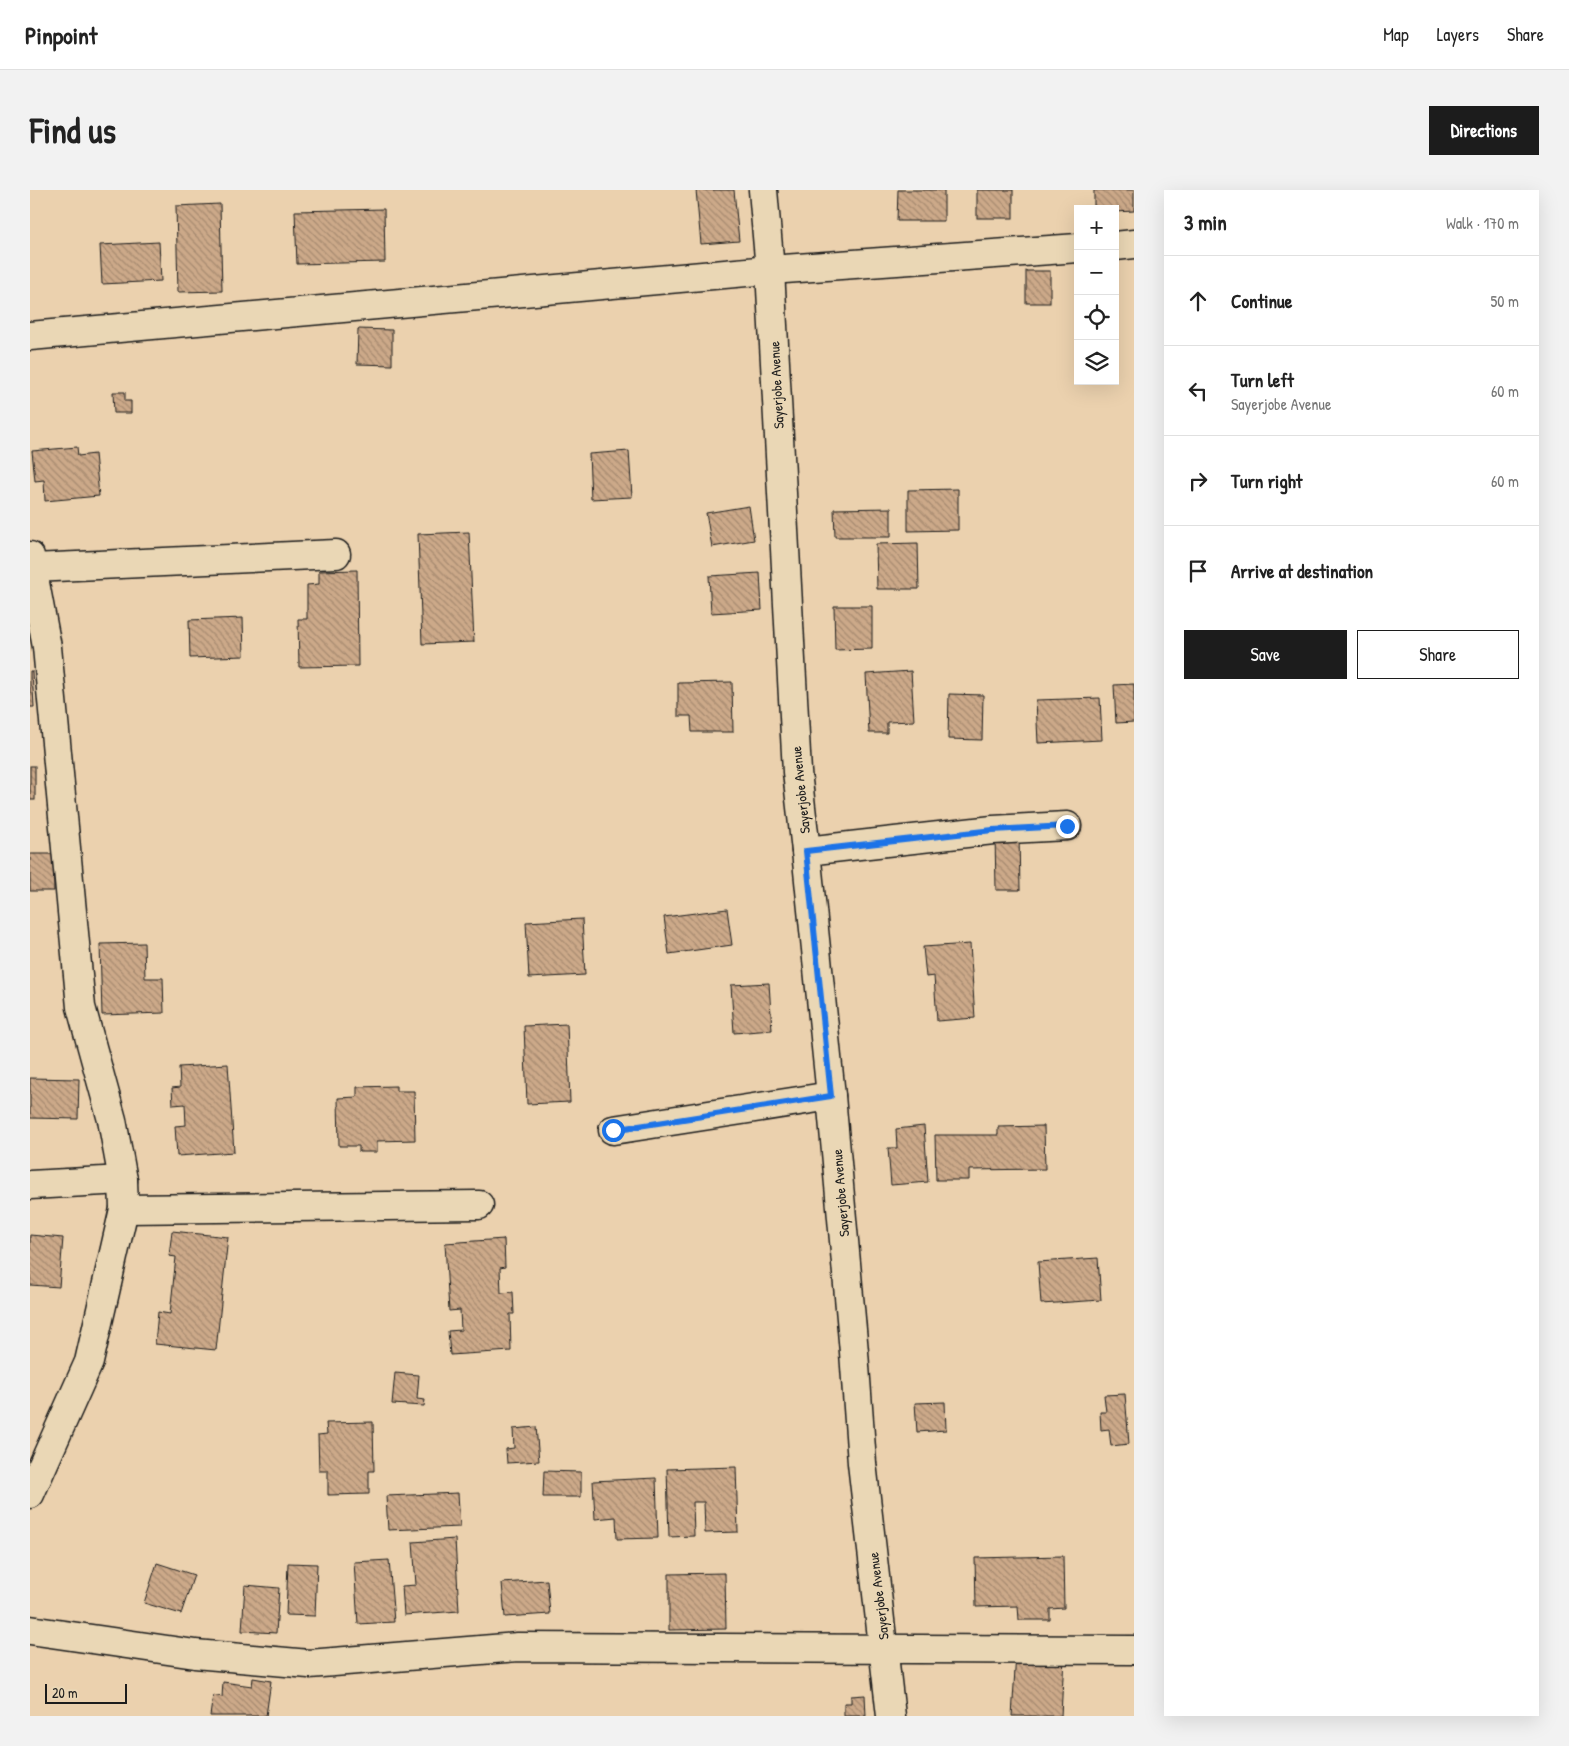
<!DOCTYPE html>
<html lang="en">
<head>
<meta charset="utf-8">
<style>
  :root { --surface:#fff; --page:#f2f2f2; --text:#222; --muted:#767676; --line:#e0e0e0; --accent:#1c1c1c }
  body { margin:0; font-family:"Patrick Hand",sans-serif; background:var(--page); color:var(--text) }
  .controls { position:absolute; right:15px; top:15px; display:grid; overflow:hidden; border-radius:0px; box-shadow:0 5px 20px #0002 }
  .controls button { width:45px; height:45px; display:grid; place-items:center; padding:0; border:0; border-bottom:1px solid var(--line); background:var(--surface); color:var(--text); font:25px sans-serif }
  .scale { position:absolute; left:15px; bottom:12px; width:82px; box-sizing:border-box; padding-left:5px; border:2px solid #1c1c1c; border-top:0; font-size:14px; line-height:18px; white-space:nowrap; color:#1c1c1c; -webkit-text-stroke:4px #ead7b5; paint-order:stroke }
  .stop { position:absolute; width:15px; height:15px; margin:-11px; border:4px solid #1a73e8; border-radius:50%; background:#fff }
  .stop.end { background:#1a73e8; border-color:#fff; box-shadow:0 1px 5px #0008 }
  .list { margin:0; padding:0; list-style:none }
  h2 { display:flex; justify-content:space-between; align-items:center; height:65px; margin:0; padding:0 20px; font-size:21px }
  h2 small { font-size:16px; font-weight:400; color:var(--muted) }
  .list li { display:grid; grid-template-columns:32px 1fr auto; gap:15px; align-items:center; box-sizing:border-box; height:90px; padding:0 20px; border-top:1px solid var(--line) }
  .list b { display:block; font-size:19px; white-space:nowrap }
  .list p { margin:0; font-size:16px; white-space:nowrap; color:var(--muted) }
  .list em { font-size:16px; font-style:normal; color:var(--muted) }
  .actions { display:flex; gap:10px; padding:15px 20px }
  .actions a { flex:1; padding:11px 0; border:1px solid var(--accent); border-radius:0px; text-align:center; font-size:18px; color:var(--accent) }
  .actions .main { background:var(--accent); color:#fff }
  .icon { flex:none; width:28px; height:28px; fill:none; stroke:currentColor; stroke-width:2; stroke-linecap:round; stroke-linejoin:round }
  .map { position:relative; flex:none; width:1104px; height:1526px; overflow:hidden; border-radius:0px }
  header { display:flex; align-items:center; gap:30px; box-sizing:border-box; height:70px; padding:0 25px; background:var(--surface); border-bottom:1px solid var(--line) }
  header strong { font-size:24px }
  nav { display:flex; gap:28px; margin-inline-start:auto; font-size:18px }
  .intro { display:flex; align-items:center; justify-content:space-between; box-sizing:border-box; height:120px; padding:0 30px }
  h1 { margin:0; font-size:35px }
  .button { padding:12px 22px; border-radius:0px; background:var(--accent); color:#fff; font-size:18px; font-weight:700 }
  main { display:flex; gap:30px; padding:0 30px }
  aside { flex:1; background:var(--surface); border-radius:0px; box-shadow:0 5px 20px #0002 }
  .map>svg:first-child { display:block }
</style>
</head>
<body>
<header>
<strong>Pinpoint</strong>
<nav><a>Map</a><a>Layers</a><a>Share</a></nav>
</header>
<div class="intro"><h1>Find us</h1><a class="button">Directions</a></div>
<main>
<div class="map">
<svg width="1104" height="1526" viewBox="0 0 1104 1526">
  <defs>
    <pattern id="building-back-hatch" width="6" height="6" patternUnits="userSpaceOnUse" patternTransform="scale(1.25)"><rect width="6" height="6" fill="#cca989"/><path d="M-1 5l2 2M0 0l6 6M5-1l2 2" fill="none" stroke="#a5896f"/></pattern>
  </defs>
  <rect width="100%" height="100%" fill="#ebd1ae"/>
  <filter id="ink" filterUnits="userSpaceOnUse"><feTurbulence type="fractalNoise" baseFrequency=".02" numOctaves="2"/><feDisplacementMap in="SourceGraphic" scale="10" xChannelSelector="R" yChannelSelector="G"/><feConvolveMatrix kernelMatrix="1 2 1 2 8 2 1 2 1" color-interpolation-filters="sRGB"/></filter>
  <g filter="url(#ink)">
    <g fill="url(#building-back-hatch)" stroke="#1c1c1c">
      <polygon points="666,0 704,0 709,51 671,54"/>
      <polygon points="868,0 914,0 914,31 867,31"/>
      <rect x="947" y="0" width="36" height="28"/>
      <polygon points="1064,0 1104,0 1104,21 1085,22 1085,19 1064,19"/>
      <polygon points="190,14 192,101 148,102 146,16"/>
      <polygon points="354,19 355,72 267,74 265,21"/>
      <polygon points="129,52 131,91 72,94 70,55"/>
      <rect x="996" y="81" width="24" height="32"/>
      <polygon points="328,139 362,140 362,175 327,174"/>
      <polygon points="83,202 95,202 95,211 101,211 101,223 84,223"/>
      <polygon points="47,257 48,266 65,264 69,306 15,311 14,290 5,291 2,261"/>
      <polygon points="599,261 602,307 561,309 559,264"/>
      <polygon points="928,299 928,340 878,341 878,300"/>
      <polygon points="719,316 724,350 682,357 676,323"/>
      <polygon points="861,318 861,347 805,347 804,319"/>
      <polygon points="439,342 444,452 392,454 388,344"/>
      <polygon points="888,353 889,399 847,399 846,354"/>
      <polygon points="327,380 328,476 269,477 268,429 277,429 277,395 289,394 289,381"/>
      <polygon points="730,383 732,420 681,423 679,386"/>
      <polygon points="804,416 842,416 842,459 805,460"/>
      <polygon points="213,428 214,466 160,468 159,430"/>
      <polygon points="0,481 2,481 4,517 0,517"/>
      <polygon points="881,481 884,531 857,532 857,543 839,543 836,484"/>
      <polygon points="702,492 703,542 662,542 661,526 648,526 648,493"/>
      <polygon points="1104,494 1104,532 1086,533 1084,495"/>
      <polygon points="919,504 953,505 952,550 918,549"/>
      <polygon points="1070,508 1072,550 1008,553 1006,510"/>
      <rect x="0" y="576" width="5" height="34"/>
      <polygon points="965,645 989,645 990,700 966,700"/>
      <polygon points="0,664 23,664 24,701 0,701"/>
      <polygon points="697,719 702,755 639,764 634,727"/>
      <polygon points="552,729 555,785 499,788 496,732"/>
      <polygon points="114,753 115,788 133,788 134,823 72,825 70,754"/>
      <polygon points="940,754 945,828 907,831 904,786 896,787 893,757"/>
      <polygon points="739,793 742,840 704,843 701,795"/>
      <polygon points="537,834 540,912 497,914 494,836"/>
      <polygon points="198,874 204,962 147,966 145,936 156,935 155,914 143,915 142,898 150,897 149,877"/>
      <polygon points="0,888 49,889 48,929 0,928"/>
      <polygon points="366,896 366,901 384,901 385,950 347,951 347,962 329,962 329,956 309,956 308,908 327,907 327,897"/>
      <polygon points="894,936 898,992 861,995 858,958 867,958 866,939"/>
      <polygon points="1014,936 1015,979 939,980 939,990 906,990 905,945 968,945 968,937"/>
      <polygon points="142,1041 198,1047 186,1160 125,1154 128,1122 140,1124 146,1067 139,1066"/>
      <polygon points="0,1045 33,1048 29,1097 0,1095"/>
      <polygon points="474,1049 475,1077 470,1078 471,1103 483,1102 484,1124 480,1124 481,1161 420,1165 418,1141 431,1140 430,1120 419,1121 415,1053"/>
      <polygon points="1068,1068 1071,1110 1011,1114 1008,1072"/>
      <polygon points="365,1183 389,1185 387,1209 395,1210 394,1216 362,1214"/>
      <polygon points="1095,1204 1099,1254 1081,1256 1079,1239 1071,1240 1070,1222 1076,1222 1074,1205"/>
      <polygon points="915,1212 916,1240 887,1242 885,1213"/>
      <polygon points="343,1232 344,1281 339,1281 339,1304 298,1305 298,1281 289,1281 288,1245 297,1244 296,1233"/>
      <polygon points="506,1237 509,1271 477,1273 476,1259 484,1258 483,1239"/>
      <polygon points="706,1277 708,1342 675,1343 674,1312 663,1312 664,1346 639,1347 637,1279"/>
      <polygon points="514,1281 551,1282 551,1307 513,1307"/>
      <polygon points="626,1288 628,1348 587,1349 586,1327 565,1329 563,1291"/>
      <polygon points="428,1303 430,1337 358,1340 356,1306"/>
      <polygon points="425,1349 429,1421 374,1425 372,1396 386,1395 383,1352"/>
      <polygon points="1033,1366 1034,1418 1020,1419 1020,1430 989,1430 988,1416 946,1417 945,1368"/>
      <polygon points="359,1370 364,1432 328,1434 324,1372"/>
      <polygon points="127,1373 164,1385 151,1424 114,1413"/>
      <polygon points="258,1373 287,1374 285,1426 256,1425"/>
      <polygon points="695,1383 696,1439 639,1440 639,1384"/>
      <polygon points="517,1390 520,1424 475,1427 472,1393"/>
      <polygon points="215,1395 249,1398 246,1443 212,1441"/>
      <polygon points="986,1464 1034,1467 1031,1526 982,1526"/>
      <polygon points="223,1488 241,1491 236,1526 180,1526 183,1505 192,1507 193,1492 222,1496"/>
      <polygon points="835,1505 836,1526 814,1526 814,1513 821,1513 821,1506"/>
    </g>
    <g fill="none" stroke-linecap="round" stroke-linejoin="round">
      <g stroke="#1c1c1c" stroke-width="31">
        <g id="minor">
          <polyline points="1085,56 1104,54"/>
          <polyline points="0,146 740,80 1048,58"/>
          <polyline points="0,366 17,457 51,817 82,930 93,990 94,1019 59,1172 0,1304"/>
          <polyline points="3,378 306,364"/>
          <polyline points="776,661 963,640 1037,636"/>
          <polyline points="583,940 801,906"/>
          <polyline points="0,995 93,990"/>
          <polyline points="94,1019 449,1015"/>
          <polyline points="0,1440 165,1464 279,1474 488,1457 1104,1460"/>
        </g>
      </g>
      <g stroke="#1c1c1c" stroke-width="31">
        <polyline id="tertiary" points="733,0 740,80 767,582 776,661 801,906 824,1162 832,1273 861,1526"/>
      </g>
      <use href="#minor" stroke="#ead7b5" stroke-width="28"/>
      <use href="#tertiary" stroke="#ead7b5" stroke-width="28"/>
    </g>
  </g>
  <g fill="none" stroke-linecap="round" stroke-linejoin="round" filter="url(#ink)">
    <polyline stroke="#1a73e8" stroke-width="6" points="583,940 801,906 776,661 963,640 1037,636"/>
  </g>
  <g text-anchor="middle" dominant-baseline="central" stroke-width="4.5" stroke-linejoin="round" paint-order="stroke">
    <g font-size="14" fill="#1c1c1c" stroke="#ead7b5">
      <text transform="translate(746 195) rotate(-93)">Sayerjobe Avenue</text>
      <text transform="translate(770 600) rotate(-96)">Sayerjobe Avenue</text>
      <text transform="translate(810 1003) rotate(-95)">Sayerjobe Avenue</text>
      <text transform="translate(848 1406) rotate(-97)">Sayerjobe Avenue</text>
    </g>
  </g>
</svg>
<div class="controls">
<button>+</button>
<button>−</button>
<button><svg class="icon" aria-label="locate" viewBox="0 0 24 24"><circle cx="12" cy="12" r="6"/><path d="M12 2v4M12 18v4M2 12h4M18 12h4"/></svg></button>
<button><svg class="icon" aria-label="layers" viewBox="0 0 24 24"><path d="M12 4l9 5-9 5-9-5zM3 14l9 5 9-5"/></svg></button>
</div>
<div class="scale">20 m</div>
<div class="stop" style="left:583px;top:940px"></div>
<div class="stop end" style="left:1037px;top:636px"></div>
</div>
<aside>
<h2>3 min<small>Walk · 170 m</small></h2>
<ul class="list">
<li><svg class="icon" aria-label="ahead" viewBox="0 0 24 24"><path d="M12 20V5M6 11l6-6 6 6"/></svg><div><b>Continue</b></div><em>50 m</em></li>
<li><svg class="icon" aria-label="left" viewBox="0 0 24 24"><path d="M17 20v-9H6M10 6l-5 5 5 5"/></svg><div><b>Turn left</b><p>Sayerjobe Avenue</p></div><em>60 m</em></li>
<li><svg class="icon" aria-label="right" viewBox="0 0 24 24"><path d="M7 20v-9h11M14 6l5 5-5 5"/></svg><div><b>Turn right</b></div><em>60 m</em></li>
<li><svg class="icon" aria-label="arrive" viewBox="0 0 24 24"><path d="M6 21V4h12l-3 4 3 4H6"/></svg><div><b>Arrive at destination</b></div></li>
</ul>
<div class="actions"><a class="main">Save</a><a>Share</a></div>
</aside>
</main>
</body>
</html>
